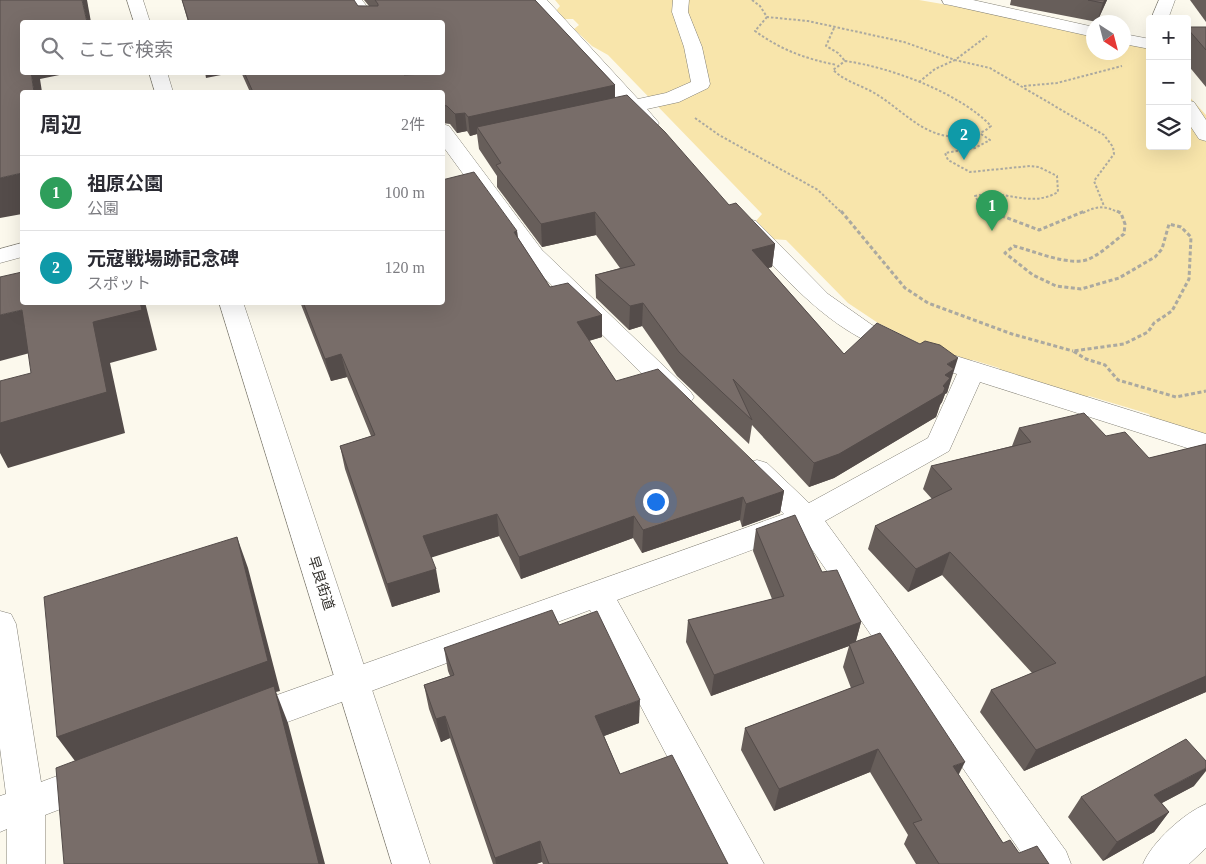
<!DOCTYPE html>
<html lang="ja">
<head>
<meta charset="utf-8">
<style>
  :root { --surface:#fff; --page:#f2f2f3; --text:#2b2b33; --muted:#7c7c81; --line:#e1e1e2; --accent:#8e5c09 }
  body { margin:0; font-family:"Times New Roman","Noto Sans JP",serif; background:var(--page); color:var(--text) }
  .controls { position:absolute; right:15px; top:15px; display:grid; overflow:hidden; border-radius:5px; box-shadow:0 5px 20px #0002 }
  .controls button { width:45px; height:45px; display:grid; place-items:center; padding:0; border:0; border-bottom:1px solid var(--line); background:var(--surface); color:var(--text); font:25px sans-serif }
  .compass { position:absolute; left:1086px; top:15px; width:45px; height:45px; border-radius:50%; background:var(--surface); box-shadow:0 5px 20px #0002; rotate:144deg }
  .you { position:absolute; left:655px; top:501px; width:18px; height:18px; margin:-12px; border:4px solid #fff; border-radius:50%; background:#1a73e8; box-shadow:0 0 0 8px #1a73e833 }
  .badge { display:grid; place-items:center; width:32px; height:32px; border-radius:50%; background:var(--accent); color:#fff; font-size:16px; font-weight:700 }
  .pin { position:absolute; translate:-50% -41px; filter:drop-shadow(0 1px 2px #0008) }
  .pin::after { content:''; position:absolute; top:26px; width:18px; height:15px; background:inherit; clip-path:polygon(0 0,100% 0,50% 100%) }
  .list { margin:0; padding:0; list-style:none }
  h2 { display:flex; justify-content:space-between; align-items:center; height:65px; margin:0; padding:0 20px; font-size:21px }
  h2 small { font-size:16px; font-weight:400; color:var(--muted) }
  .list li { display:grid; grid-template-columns:32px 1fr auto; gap:15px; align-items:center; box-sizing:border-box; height:75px; padding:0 20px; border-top:1px solid var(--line) }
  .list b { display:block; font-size:19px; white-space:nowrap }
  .list p { margin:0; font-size:16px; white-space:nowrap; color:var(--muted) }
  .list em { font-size:16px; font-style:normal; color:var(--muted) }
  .icon { flex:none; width:28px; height:28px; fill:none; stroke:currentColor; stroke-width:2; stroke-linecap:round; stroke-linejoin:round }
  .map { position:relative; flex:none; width:1206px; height:864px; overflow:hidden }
  .search { position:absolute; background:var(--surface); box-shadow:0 5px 20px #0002; left:20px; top:20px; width:425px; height:55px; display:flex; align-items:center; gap:12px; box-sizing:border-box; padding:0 18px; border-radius:5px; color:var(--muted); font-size:19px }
  .panel { position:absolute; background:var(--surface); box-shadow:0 5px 20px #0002; left:20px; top:90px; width:425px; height:215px; border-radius:5px }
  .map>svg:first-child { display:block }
</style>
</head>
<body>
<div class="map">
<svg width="1206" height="864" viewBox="0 0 1206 864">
  <rect width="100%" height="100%" fill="#fcf9ed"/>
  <polygon fill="#f8e5ab" points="555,0 919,0 1093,30 1094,52 1124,52 1124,37 1150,49 1150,146 1187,146 1187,94 1206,115 1206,449 1152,419 1149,414 1089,396 1083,399 1002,373 999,368 973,360 958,362 878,323 848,303 786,240 771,239 755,222 762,214 608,55 592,46 574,29 579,25 573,19 564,19 555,12 560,6"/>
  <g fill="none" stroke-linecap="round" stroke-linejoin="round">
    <g stroke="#838076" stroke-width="1">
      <g id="minor">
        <polygon points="346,0 362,0 379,22 362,22"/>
        <polygon points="530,0 547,0 638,99 666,93 691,82 684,47 672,12 673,0 689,0 688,12 702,47 710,84 708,88 679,102 647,109 659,123 656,127 642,127 629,113 619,115 612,113 609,109 612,105 620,103"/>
        <polygon points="942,0 973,0 1094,27 1094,37 950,5 944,4"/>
        <polygon points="1159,0 1175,0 1168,19 1151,19"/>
        <polygon points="1124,34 1150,39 1150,49 1124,44"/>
        <polygon points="394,72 413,72 426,92 408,92"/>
        <polygon points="1187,100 1194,102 1206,120 1206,141 1199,139 1187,121"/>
        <polygon points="442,124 449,126 542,250 690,391 694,397 690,403 681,406 672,403 526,260 442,145"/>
        <path d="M748,219L756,221L828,294L872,325L910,341L914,347L910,353C897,356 889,351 877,346C821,322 782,274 740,231L737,226L740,221Z"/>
        <polygon points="22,243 22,257 0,263 0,249"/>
        <polygon points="956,356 1206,434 1206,454 980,382 949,451 825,521 1066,851 1071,864 1029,864 800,532 617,600 764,864 724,864 590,610 247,737 235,732 230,721 235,710 784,514 747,477 743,470 747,463 757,460 767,463 809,503 928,438 957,374 947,371 943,365 947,359"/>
        <polygon points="0,611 11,614 16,624 41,782 92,763 105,768 110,780 105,792 45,815 45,864 7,864 7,829 0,832 0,796 6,794 0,748"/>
        <path d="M1206,804V848L1189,864H1143C1152,842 1184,813 1206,804Z"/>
      </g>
    </g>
    <g stroke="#838076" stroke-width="1">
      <g id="tertiary">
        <polygon points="127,0 143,0 150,22 134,22"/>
        <polygon points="149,72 167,72 173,92 155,92"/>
        <polygon points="219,302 243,302 430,864 392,864"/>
      </g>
    </g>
    <g stroke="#aba9a0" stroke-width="2" stroke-dasharray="2.5 2" stroke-linecap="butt">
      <polyline points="752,0 760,6 767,17 808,21 904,42 955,60 990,68 1104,135 1113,147 1114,154 1094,181 1104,206"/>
      <path d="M767,17L755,31C781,50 806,59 837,65"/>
      <polyline points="834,28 826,46 838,53 845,61"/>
      <path d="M845,61C890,67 960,93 991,126C982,134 975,135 963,136C927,141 904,111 876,94C861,85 846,82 833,70Z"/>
      <polyline points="919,82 935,69 955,60 987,36"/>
      <polyline points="1024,86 1057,83 1122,66"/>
      <polyline points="695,118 719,135 818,190 842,213"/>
      <path d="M981,134L990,140L975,148L945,153L948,160L970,172L1030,166L1039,167L1057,176L1058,192C1029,209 1005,188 975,196L981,206L991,213"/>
      <path d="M1083,213C1098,205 1105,206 1120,213"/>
    </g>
    <g stroke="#aba9a0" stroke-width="3" stroke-dasharray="4 2.5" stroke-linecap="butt">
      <polyline points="841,211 905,288 928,303 1012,334 1073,351"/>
      <polyline points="989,211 1039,230 1085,211"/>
      <path d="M1117,211L1121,213L1125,224L1124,234C1113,242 1102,253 1089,259C1070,267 1034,251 1014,246L1005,253L1033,275L1056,286L1081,289L1119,278L1155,257L1162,249L1169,224L1181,227L1191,237L1189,279L1172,311L1154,323L1148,332L1124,344L1073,351L1086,359L1105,365L1118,380L1176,397L1206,391"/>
    </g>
    <use href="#minor" fill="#fff" fill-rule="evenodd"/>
    <use href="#tertiary" fill="#fff" fill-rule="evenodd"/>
  </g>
  <g fill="#675e5a">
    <polygon points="182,0 369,6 364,0 535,0 615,85 615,97 729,205 775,244 772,267 768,268 844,354 951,382 950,382 947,393 945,394 942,402 940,405 936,417 834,478 809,487 752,425 749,444 677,376 642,326 629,330 596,298 595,275 620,268 596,235 542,247 497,187 497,176 479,149 477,134 470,136 467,131 457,133 450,124 442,123 442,92 250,92 241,72 402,72 404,75 417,74 416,72 442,72 442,22 188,22"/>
    <polygon points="1011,0 1107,0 1097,22 1010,5"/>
    <polygon points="1190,0 1206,0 1206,22"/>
    <polygon points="1187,27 1206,27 1206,87 1187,64"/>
    <polygon points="517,231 518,238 550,287 602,315 602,337 589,341 616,381 784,491 780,513 742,527 740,520 642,553 633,538 521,579 499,536 431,557 440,592 392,607 345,469 340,446 371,436 347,377 331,381 300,302 442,302"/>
    <polygon points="1019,428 1106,436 1149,458 1206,444 1206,692 1024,771 980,712 991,690 1032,673 942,575 908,592 868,549 875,526 932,499 923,489 931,466 1012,446"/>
    <polygon points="756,529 822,572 861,622 856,641 959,775 1003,843 1019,853 1049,864 916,864 904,844 908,835 870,772 774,811 741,750 745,728 851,688 843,667 849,646 711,696 686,642 688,620 772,599 753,551"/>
    <polygon points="559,625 639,723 604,736 620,774 728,864 543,864 542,862 536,864 493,864 450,738 441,742 429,709 424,685 450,676 448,671 444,648"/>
    <polygon points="1194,786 1162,803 1169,812 1154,832 1103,861 1068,817 1081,797"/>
  </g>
  <g fill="#544c4a">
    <polygon points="82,0 87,0 91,22 87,22"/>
    <polygon points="1105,0 1107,0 1097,22 1103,3"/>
    <polygon points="31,72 74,72 40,79 42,92 34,92"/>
    <polygon points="205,72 236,72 206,78"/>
    <polygon points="615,85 615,103 477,127 477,134 470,136 468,117"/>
    <polygon points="465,113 467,131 457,133 455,114"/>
    <polygon points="22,173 22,214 0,218 0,178"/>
    <polygon points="595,212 596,235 542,247 541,224"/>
    <polygon points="517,231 519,253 514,232"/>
    <polygon points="775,244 772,267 749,273 752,250"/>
    <polygon points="140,302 145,302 157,350 110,363 125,433 8,468 0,453 0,423 93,322"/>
    <polygon points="643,303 642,326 629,330 630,306"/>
    <polygon points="22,310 41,350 0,361 0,315"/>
    <polygon points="602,315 602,337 577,344 577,322"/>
    <polygon points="341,354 347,377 331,381 325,359"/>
    <polygon points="958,358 947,393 945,394 942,402 940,405 936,417 834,478 809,487 814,463 947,364"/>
    <polygon points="784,491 780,513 742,527 746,504"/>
    <polygon points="743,497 740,520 642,553 643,530"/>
    <polygon points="497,514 499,536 427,559 423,536"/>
    <polygon points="634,516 633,538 521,579 519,557"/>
    <polygon points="237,537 248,568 280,691 276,692 288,723 325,864 319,864 78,765 57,737"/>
    <polygon points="950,552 942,575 908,592 916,569"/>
    <polygon points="436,569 440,592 392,607 387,584"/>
    <polygon points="861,622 855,644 849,644 849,646 711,696 714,675"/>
    <polygon points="1206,676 1206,692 1024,771 1036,750"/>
    <polygon points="640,700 639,723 596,739 595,716"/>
    <polygon points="445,716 450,738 441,742 436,719"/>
    <polygon points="878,749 870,772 774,811 779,789"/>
    <polygon points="965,762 954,784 953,766"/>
    <polygon points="1206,768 1206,771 1194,786 1139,815 1154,795"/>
    <polygon points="1169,812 1154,832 1103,861 1117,842"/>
    <polygon points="540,841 542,862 536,864 496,864 495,858"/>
  </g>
  <g fill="#786d69" stroke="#544c4a">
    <polygon points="0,0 82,0 87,22 22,22 22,72 31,72 34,92 22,92 22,173 0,178"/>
    <polygon points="182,0 354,0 358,6 378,6 378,4 375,0 535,0 615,85 468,117 465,113 455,114 447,106 442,105 442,92 253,92 244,72 402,72 404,75 426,74 425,72 442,72 442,22 189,22"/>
    <polygon points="1088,0 1105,0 1103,3"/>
    <polygon points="1187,27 1206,27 1206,50 1187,28"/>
    <polygon points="627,95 665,132 729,205 736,203 775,244 752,250 844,354 877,323 920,344 925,341 940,345 958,358 947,364 954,369 945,375 950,378 943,386 945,388 943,393 839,454 814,463 733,379 752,420 679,352 643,303 630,306 595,275 635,265 595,212 541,224 496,165 501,163 477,127"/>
    <polygon points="474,172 517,231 514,232 550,287 568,283 602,315 577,322 616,381 658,369 784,491 746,504 743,497 643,530 634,516 519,557 497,514 423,536 436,569 387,584 340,446 375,435 341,354 325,359 303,302 442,302 442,180"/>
    <polygon points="22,272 22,302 140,302 142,310 93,322 107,392 0,423 0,381 31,373 22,310 0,315 0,277"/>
    <polygon points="1084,413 1106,436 1125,432 1149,458 1206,444 1206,676 1036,750 991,690 1056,663 950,552 916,569 875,526 952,489 931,466 1031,442 1019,428"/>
    <polygon points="795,515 822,572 837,570 861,622 714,675 688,620 784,596 756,529"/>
    <polygon points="237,537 268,661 57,737 44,597"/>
    <polygon points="552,610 559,625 597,611 640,700 595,716 620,774 672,755 728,864 549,864 540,841 495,858 445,716 436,719 424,685 454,675 444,648"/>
    <polygon points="880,633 965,762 953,766 1003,843 1010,840 1019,853 1037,846 1049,864 939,864 913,823 922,820 878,749 779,789 745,728 864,683 849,644"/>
    <polygon points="274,686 319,864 64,864 56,768"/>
    <polygon points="1186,739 1206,761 1206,768 1154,795 1169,812 1117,842 1081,797"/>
  </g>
  <g text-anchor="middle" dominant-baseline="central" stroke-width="5" stroke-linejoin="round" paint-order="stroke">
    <g font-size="14" fill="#312f2b" stroke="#fff">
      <text transform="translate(321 583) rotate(72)">早良街道</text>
    </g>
  </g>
</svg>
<div class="controls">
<button>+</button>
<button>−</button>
<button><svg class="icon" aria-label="layers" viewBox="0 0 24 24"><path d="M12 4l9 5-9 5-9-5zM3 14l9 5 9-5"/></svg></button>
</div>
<svg class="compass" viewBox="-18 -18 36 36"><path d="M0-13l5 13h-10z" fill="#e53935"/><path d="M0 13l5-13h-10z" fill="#7c7c81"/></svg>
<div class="you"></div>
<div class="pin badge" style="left:992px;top:231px;background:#2e9e5b">1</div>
<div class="pin badge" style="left:964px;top:160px;background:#0f9aa8">2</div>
<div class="search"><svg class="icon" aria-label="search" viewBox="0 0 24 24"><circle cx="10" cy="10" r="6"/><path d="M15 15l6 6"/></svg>ここで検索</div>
<section class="panel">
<h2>周辺<small>2件</small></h2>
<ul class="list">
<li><span class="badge" style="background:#2e9e5b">1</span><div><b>祖原公園</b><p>公園</p></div><em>100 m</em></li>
<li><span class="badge" style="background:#0f9aa8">2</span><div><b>元寇戦場跡記念碑</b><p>スポット</p></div><em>120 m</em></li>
</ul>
</section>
</div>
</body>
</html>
